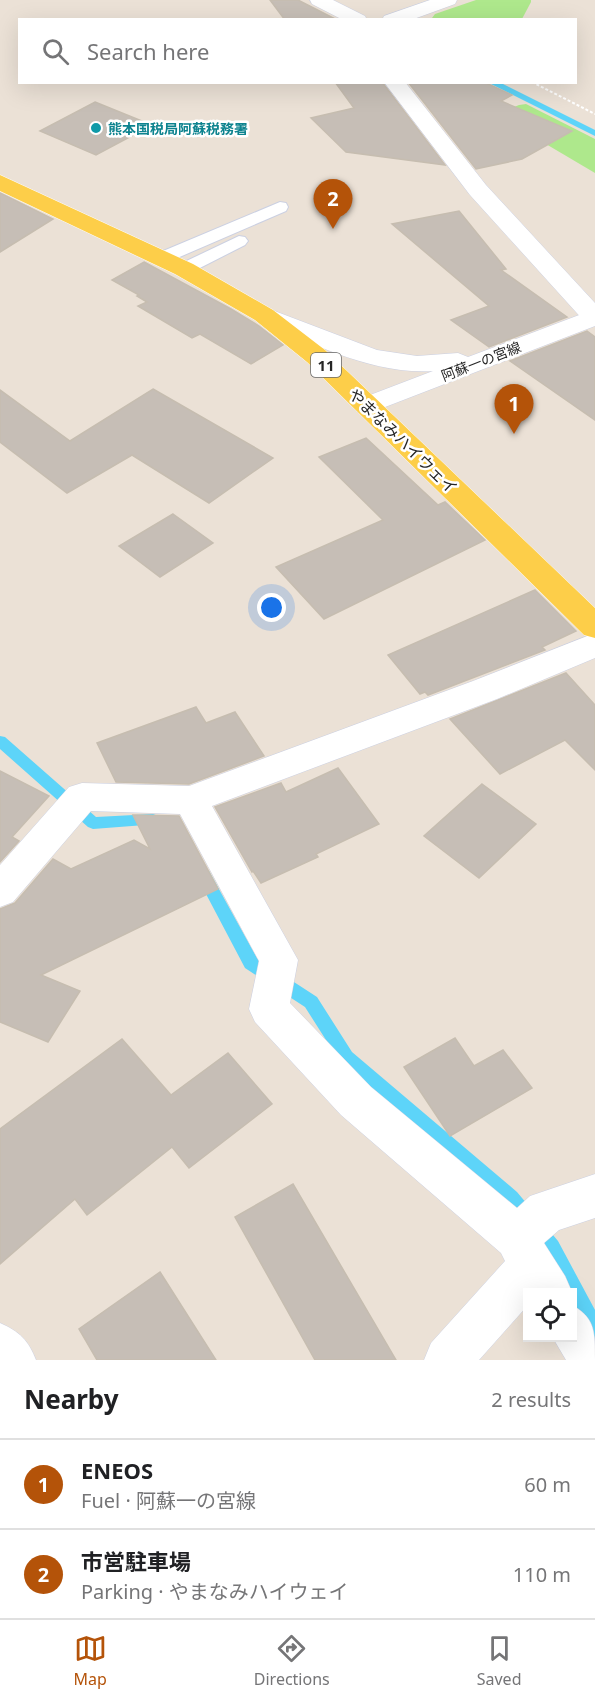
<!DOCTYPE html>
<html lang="en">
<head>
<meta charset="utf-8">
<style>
  :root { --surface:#fff; --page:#f6f6f6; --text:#202124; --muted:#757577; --line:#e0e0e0; --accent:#b45309 }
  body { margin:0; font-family:"Noto Sans","Noto Sans JP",sans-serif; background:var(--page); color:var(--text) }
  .controls { position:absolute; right:18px; bottom:18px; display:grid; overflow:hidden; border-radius:0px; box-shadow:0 6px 24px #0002 }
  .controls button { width:54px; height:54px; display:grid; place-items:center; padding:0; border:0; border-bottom:2px solid var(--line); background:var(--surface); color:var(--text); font:30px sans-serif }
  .you { position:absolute; left:272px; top:608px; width:21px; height:21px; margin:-15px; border:4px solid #fff; border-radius:50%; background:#1a73e8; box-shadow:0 0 0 9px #1a73e833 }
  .badge { display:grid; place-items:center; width:39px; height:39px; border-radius:50%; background:var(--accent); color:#fff; font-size:20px; font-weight:700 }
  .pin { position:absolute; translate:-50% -50px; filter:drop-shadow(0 2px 3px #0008) }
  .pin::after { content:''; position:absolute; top:32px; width:21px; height:18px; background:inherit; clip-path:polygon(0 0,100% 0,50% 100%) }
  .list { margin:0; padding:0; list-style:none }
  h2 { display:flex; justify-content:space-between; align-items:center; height:78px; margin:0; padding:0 24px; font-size:26px }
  h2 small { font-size:20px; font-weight:400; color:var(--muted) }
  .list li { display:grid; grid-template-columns:39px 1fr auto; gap:18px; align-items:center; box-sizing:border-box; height:90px; padding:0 24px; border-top:2px solid var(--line) }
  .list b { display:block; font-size:22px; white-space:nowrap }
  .list p { margin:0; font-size:20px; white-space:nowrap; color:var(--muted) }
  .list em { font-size:20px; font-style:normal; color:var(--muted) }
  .icon { flex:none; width:33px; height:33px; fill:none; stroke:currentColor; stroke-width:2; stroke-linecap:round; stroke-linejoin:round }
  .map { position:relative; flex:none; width:595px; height:1360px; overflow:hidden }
  .search { position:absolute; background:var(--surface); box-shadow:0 6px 24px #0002; left:18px; right:18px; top:18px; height:66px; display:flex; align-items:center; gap:15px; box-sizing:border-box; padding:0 21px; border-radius:0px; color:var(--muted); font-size:22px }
  .sheet { height:258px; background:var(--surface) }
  nav { display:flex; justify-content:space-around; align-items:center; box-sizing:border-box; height:84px; border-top:2px solid var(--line); background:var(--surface); font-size:16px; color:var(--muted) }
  nav a { display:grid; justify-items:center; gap:3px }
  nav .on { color:var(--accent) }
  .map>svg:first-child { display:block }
</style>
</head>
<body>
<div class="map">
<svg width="595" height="1360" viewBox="0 0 595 1360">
  <rect width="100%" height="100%" fill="#ebe1d6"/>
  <g fill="#aee88c">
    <polygon points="476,0 531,0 531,2 522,19 436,20 432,18 435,14"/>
    <polygon points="526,104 595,139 595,173 529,134 507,110 519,105"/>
  </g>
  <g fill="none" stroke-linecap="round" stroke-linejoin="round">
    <g fill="#5dd4f9" fill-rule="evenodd">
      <polygon points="487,82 499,82 595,130 595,136"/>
      <polygon points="0,736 5,737 96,817 153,814 158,816 160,820 158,824 93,829 88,827 0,749"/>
      <path d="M204,869L209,871L257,958L317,997L352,1052L517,1192L558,1241L595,1310V1339C580,1332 572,1308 572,1292H565L544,1255L505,1204L340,1062L305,1007L245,968L196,875L199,871Z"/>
    </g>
  </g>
  <g fill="#c6beb6" stroke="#c6bdb0" stroke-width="1.5">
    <polygon points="270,0 298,0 337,20 285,20"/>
    <polygon points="335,82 382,82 445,165 346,152 311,118 354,108"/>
    <polygon points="408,82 484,82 512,95 501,101 572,131 522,159 476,169"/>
    <polygon points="95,102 152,125 96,155 40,131"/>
    <polygon points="0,193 53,219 0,252"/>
    <polygon points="459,211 506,269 501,270 567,317 489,347 451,320 489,306 392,224"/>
    <polygon points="144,262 231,309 259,326 283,345 251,364 200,334 192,338 138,306 147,302 137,296 139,295 112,280"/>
    <polygon points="587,331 595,337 595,420 510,361"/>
    <polygon points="153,389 273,458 209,503 132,455 67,493 0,442 0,390 70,441"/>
    <polygon points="366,438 438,505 445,502 485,540 324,619 276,567 383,520 319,457"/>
    <polygon points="173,514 213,543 160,577 119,546"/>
    <polygon points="535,590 576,631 542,647 545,650 428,695 425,692 420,694 388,655"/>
    <polygon points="566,673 595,705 595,770 565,740 500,774 450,719"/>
    <polygon points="196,707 206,723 235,712 264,756 189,784 116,782 97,743"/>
    <polygon points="338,768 379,824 316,854 318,857 261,883 253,871 252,872 215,807 281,783 286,792"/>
    <polygon points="0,771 49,796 12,837 19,841 0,862"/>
    <polygon points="482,784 536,824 479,878 424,836"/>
    <polygon points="133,815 179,816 218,889 41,975 80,991 48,1042 0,1022 0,909 15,903 53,859 71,869 134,840 150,849"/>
    <polygon points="455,1038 474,1066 503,1050 532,1088 450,1136 404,1067"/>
    <polygon points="122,1039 171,1095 228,1053 272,1104 189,1168 172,1147 87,1215 75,1199 0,1264 0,1129"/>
    <polygon points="293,1184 396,1360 315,1360 235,1217"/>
    <polygon points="160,1272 216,1360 97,1360 79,1329"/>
  </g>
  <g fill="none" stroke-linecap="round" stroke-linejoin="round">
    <g stroke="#cbd0e2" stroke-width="2">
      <g id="service">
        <polygon points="280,202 286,203 288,207 286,211 168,262 156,262 153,258 156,254"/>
        <polygon points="239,236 245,237 248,241 245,245 190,273 178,273 175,269 178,265"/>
      </g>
    </g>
    <g stroke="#cbd0e2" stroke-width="1">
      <g id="minor">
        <polygon points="430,0 457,0 455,4 411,20 382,20 384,16"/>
        <polygon points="595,633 595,658 497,699 212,806 298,960 290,1003 371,1087 517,1208 530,1196 595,1174 595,1218 559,1230 544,1243 565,1276 572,1292 528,1292 528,1305 479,1360 424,1360 431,1343 505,1261 501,1253 341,1115 255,1022 249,1009 259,961 180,814 91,811 13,902 0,907 0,865 69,787 82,783 189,786 473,681"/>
        <path d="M572,1305C595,1318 595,1331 595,1360H566L553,1338H572Z"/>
        <path d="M0,1323C20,1332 28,1340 36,1360H0Z"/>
      </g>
    </g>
    <g stroke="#cbd0e2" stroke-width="1">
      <g id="tertiary">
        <polygon points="310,0 333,0 365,16 367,20 343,20 312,4"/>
        <polygon points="384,82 405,82 486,185 595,303 595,324 585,322 470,195"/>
      </g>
    </g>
    <g stroke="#cbd0e2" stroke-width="1">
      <path id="secondary" d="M264,307L377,350L417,356L458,353L468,357L595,309V326L367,414L357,412L353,406L357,400L433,371C371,375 311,342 255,320L251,315L255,310Z"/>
    </g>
    <g stroke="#fff" stroke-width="1">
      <polygon id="primary" points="0,175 193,264 273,310 325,350 595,608 595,638 584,635 307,362 255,320 175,274 0,191"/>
    </g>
    <polyline stroke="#fff" stroke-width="2" stroke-dasharray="3 2" stroke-linecap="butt" points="532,82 595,114"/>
    <use href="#service" fill="#fff" fill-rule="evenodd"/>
    <use href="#minor" fill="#fff" fill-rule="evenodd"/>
    <use href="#tertiary" fill="#fff" fill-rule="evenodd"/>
    <use href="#secondary" fill="#fff" fill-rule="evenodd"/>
    <use href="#primary" fill="#fdce49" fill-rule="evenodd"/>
  </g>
  <circle fill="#0f9aa8" stroke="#fff" stroke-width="2" cx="96" cy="128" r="6"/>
  <g text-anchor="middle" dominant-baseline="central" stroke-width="5" stroke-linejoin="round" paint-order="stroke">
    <g font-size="14" font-weight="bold" fill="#0d838f" stroke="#fff" text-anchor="start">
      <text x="108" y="128">熊本国税局阿蘇税務署</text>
    </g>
    <g font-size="14" fill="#262626" stroke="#fff">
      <text transform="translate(481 361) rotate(-21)">阿蘇一の宮線</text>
    </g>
    <rect fill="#fff" stroke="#676767" stroke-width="1.5" x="311" y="353" width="30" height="24" rx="4.5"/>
    <g font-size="15" font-weight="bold" fill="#262626">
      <text x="326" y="365">11</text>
    </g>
    <g font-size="16" fill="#262626" stroke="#fff">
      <text transform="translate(403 441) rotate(44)">やまなみハイウェイ</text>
    </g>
  </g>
</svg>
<div class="controls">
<button><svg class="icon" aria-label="locate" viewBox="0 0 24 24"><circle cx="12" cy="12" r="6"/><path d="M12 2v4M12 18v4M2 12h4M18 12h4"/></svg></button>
</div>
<div class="you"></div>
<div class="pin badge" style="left:514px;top:434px">1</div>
<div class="pin badge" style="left:333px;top:229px">2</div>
<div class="search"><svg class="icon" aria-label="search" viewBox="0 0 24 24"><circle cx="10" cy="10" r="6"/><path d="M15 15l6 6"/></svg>Search here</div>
</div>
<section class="sheet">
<h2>Nearby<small>2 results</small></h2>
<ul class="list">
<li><span class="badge">1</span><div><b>ENEOS</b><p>Fuel · 阿蘇一の宮線</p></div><em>60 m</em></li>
<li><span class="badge">2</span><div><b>市営駐車場</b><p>Parking · やまなみハイウェイ</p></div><em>110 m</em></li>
</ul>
</section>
<nav>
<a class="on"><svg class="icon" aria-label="map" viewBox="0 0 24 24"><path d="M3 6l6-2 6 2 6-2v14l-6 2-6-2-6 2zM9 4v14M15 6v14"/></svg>Map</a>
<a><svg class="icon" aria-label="directions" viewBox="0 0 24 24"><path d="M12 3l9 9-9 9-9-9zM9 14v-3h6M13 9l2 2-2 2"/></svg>Directions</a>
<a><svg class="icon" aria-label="saved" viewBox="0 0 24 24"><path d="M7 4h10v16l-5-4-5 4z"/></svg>Saved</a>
</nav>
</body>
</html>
